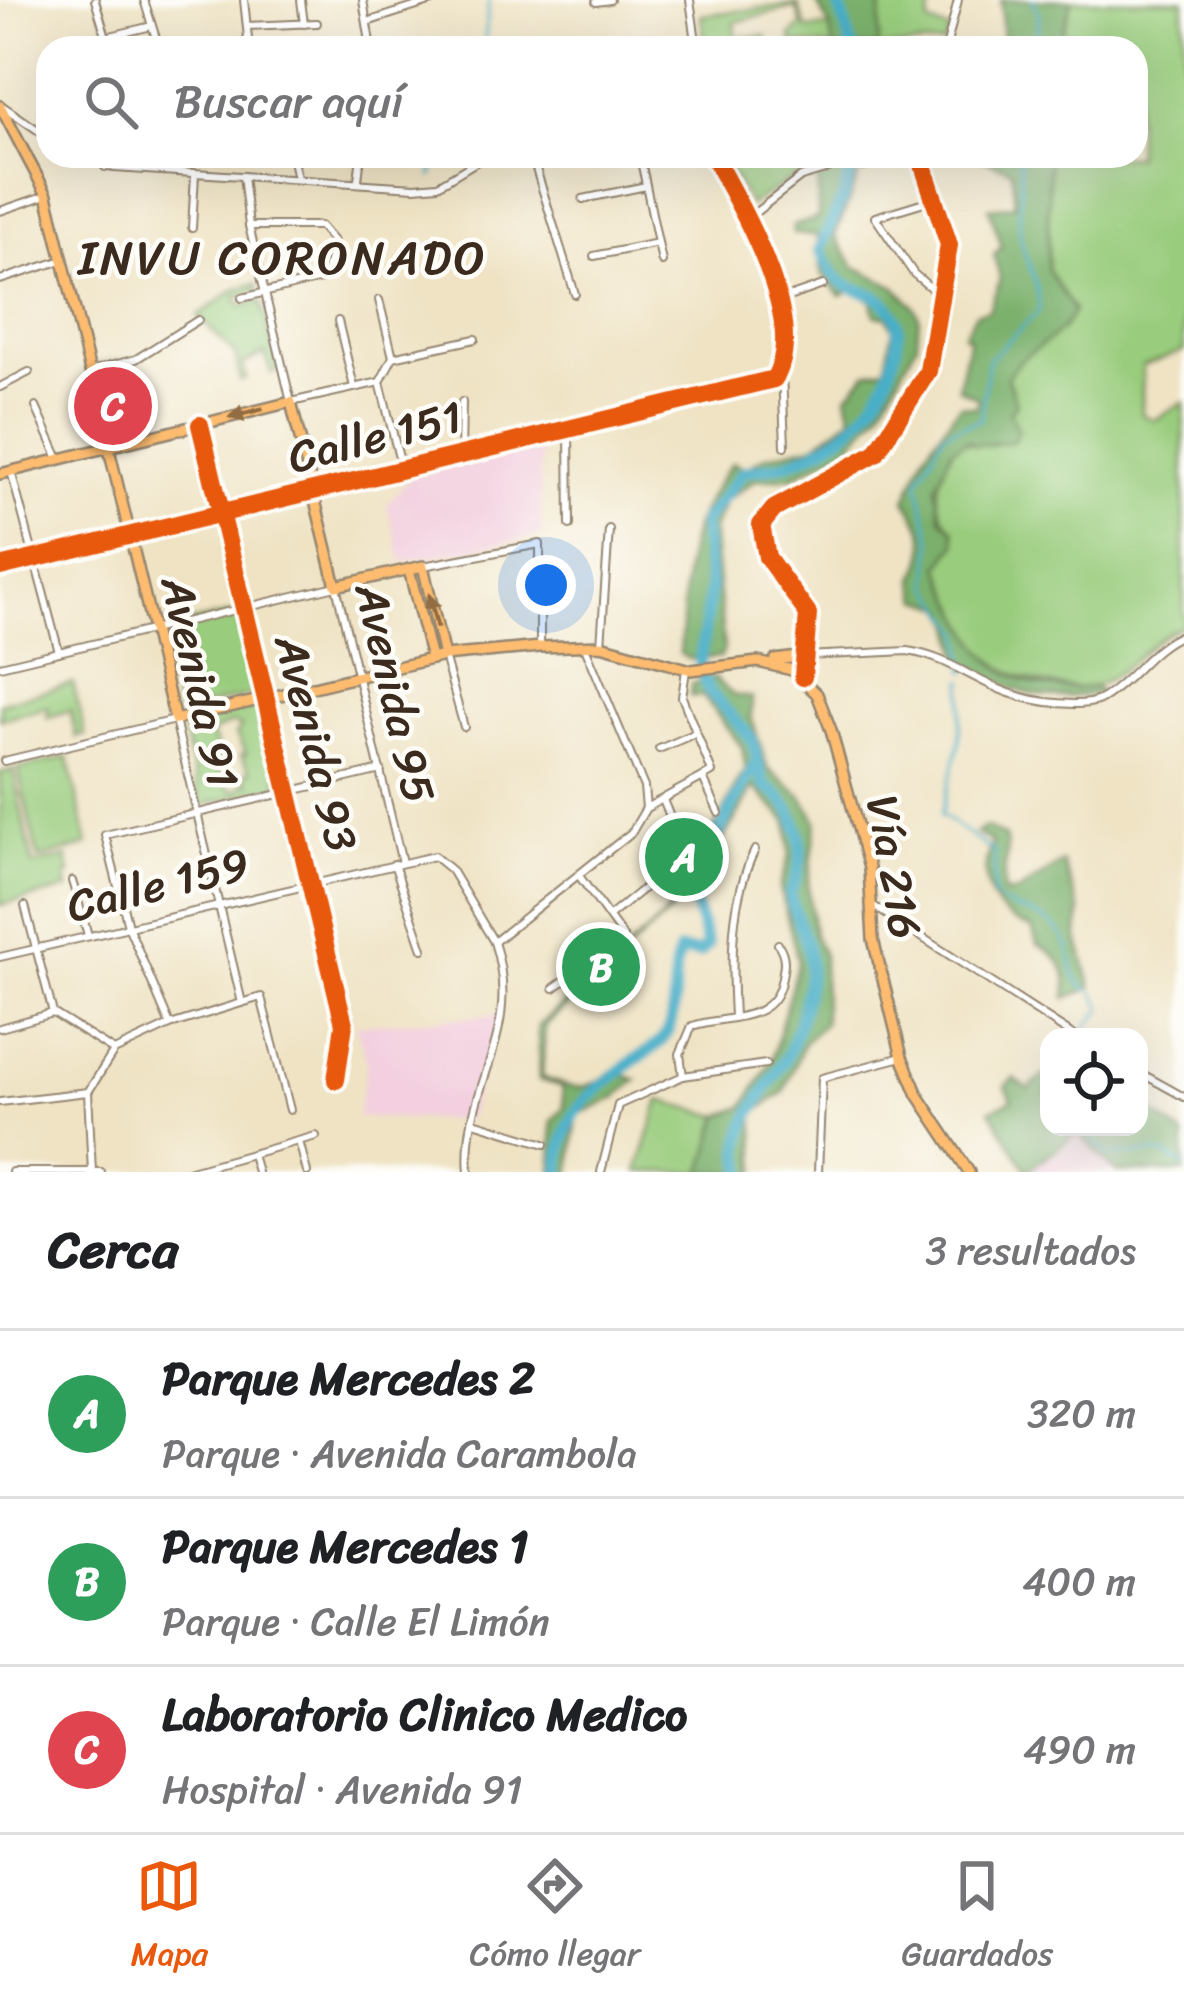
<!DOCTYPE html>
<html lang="es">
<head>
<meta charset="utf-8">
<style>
  :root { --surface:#fff; --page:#f6f6f6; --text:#202124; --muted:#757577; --line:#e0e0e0; --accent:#ea580c }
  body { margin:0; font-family:Sriracha,sans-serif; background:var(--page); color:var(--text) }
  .controls { position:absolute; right:36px; bottom:36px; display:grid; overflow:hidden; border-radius:24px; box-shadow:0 12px 48px #0002 }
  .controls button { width:108px; height:108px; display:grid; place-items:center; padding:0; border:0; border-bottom:3px solid var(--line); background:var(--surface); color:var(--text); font:60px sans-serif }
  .you { position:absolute; left:546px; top:585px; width:42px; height:42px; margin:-30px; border:9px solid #fff; border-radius:50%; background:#1a73e8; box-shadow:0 0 0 18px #1a73e833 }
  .badge { display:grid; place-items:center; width:78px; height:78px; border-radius:50%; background:var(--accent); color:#fff; font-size:39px; font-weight:700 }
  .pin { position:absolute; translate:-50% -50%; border:6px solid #fff; box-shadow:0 3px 12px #0006 }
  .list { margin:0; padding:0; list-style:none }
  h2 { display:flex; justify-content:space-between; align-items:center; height:156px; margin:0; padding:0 48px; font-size:51px }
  h2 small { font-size:39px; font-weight:400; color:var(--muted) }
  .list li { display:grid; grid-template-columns:78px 1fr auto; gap:36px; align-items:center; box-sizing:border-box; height:168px; padding:0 48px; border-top:3px solid var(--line) }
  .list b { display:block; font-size:45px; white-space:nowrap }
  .list p { margin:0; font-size:39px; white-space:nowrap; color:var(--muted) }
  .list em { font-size:39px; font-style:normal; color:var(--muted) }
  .icon { flex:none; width:66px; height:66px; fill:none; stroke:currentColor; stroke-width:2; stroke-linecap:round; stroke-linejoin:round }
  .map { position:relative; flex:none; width:1184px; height:1172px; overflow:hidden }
  .search { position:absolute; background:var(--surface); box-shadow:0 12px 48px #0002; left:36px; right:36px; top:36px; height:132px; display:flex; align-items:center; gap:30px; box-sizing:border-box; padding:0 42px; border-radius:36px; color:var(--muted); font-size:45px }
  .sheet { height:660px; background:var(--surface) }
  nav { display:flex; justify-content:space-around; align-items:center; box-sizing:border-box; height:168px; border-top:3px solid var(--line); background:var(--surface); font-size:33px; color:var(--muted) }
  nav a { display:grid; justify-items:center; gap:6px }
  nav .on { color:var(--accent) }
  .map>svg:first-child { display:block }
</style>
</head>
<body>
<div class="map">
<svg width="1184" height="1172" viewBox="0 0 1184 1172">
  <rect width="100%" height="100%" fill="#fdfcf7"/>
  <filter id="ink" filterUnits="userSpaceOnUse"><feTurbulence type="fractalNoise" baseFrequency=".00833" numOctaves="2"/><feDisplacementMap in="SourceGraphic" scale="24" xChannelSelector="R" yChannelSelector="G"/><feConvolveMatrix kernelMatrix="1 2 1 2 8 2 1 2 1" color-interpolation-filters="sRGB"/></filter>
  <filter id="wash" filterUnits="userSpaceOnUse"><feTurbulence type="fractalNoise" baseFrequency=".004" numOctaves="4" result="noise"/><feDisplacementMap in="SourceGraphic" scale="48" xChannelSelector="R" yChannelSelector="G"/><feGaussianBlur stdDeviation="2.7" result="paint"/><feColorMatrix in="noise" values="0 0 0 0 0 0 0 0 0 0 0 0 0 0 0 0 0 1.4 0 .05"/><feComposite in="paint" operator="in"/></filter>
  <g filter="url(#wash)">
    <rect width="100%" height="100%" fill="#efe3c4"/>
    <g fill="#f3cfdf">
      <polygon points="540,443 541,536 402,562 387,505 413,473"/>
      <polygon points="500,1015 467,1120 357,1117 367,1063 356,1025"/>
      <polygon points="1078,1132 1116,1172 1025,1172 1064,1148"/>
    </g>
    <g fill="#99cc7d" stroke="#6a7b4e" stroke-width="3" fill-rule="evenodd">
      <polygon points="882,0 930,5 929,24 950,30 945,44 878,48"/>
      <path d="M1072,0H1184V351L1143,366L1142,414L1155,420L1184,402V625C1150,639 1132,668 1100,684C1087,690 1069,687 1054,685C977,674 969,631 940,566L954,530C928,504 937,471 957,442L994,445C1007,425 1020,401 1007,378L1012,368L1073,310L1048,271L1049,156H1136V48H1058Z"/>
      <polygon points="798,4 806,29 830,27 833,48 792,43 791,36 802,25 796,7 735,22 736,37 766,36 767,48 705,48 701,15"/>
      <polygon points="721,156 832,156 837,164 800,174 750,205"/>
      <polygon points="256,283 258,290 237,295 240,306 261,301 279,371 271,373 265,353 243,364 246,379 240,381 236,355 198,316 236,289"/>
      <polygon points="237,612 256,694 178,712 158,630"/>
      <polygon points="73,683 85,735 76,737 70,710 47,718 49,707 0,719 0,703"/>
      <path d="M261,706L280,786L201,805L182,725ZM232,723L241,727L236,734L246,754L241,756L251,771L245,773L249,784L243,782L236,792L220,779L222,759L211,733Z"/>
      <polygon points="68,757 88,845 38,859 18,769"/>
      <polygon points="13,770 33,865 67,857 70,874 66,876 68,889 0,905 0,773"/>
      <polygon points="660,1100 720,1116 703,1172 638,1172"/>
    </g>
    <g fill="#7ab06c" stroke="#5a6d45" stroke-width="3">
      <polygon points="815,0 882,0 878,48 833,48 830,27"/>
      <polygon points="1001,0 1072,0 1058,48 1003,48"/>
      <path d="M976,156H1049L1048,270L1073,310C1063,343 1023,347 1007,378L1016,403L1010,412L1018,431L1013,442L975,445L967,440L952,449L936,487L941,517L954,530L956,544L940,566C977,649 990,695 1095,687L1100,693C1033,705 1016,691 960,661L954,623L946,607L920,599L915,578C933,545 925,529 906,500L925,453L960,405L976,407L978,398L958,388L969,337L963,335L976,313L989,310L1000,279L994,254L1002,247L989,208L1015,205L1012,170Z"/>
      <path d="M859,174L835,236L854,266L896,287L914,306L919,317L917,343L880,411L848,447L792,477L755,480L726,500L713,529L724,649L721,657L689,659L680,654C687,569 677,536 732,463L746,468L766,456L814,445L852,417L847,396L867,372L886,367L893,328L887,317L875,315L872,301L854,289L841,296L822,274L817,235L793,234V226L818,218V176Z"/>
      <path d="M714,678L733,695L752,698L751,717L768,769L802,796L817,821L808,885L814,935L823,955L824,1023L804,1043L784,1092L754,1113L757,1172H703L720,1116L744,1107L772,1060L798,961L780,887L790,855L788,822L754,787L714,855L678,883L676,907L545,1026L542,1077C574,1090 586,1093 613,1071L637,1080L615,1098L577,1115L571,1172H553L552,1121L564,1108L562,1086L539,1080L538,1026L657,923L672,906C670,867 697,851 718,822C730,805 731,787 746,770L742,747L703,696H690L692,684Z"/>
      <path d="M986,827L1005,837C1011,858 1000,874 1005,894L1018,892L1063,862L1080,911L1078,938L1092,988L1066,998C1069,970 1062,957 1037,944L1032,928C991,917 976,882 992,842L976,833Z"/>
      <polygon points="1049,1072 1045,1099 1049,1127 1139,1127 1139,1114 1148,1108 1184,1136 1184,1172 1116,1172 1078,1133 1027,1171 990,1110 1012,1100 1006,1086 1014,1078 1028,1089"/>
    </g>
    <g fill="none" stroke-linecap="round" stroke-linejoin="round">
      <g stroke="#48afc8" stroke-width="3">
        <polyline points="1033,0 1039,15 1036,48"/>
        <polyline points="484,48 489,0"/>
        <polyline points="432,177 437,156"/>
        <path d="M966,672L962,632L929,584L932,543L918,481L944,432L981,419L988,360L1039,311C1040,285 1029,269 1022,244C1015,218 1025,185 1019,156"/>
        <path d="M964,680L959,744L941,815L995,853L993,896C1016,917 1048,909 1065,940C1075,958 1068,980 1089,990"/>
        <polyline points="1079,1036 1103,1009 1094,992"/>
        <polyline points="1049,1086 1049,1092"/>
        <path d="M1083,1127L1108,1155C1141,1157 1155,1144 1184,1166"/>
      </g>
      <g stroke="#48afc8" stroke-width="12">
        <polyline points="838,0 852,48"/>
        <path d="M560,1172C561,1113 586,1097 632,1062C640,1056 655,1049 662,1040C682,1014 668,978 680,951L700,953L707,945L695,905L703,850L717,836L755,764"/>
        <path d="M744,1172C729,1119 774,1090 791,1046C799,1025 807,995 809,973C812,942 794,922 790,893C810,852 803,809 764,785L752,739L708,690L703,677L700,661L710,588L703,522L743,472C758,468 775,468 788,463C839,444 881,411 894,356C898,341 901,324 892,311C869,277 843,308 820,249L845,193L854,156"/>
      </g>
    </g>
  </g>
  <g filter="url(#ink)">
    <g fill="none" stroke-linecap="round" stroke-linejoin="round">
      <g stroke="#958671" stroke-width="10">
        <g id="minor">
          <polyline points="95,0 106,37 152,26"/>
          <polyline points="144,0 159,48"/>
          <polyline points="301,0 304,24"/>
          <polyline points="363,0 371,48"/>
          <polyline points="690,0 697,48"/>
          <polyline points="596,2 610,0"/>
          <polyline points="367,22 436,0"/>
          <polyline points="247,26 317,23"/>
          <polyline points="63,45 106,37"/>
          <polyline points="241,48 248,38 244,0"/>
          <polyline points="643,48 648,48"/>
          <polyline points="946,48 958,0"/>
          <polyline points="1,105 48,137"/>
          <polyline points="78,156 114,168 415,187 438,185 486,156"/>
          <polyline points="292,156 297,178"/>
          <polyline points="532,156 575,294"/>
          <polyline points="640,156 662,262"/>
          <polyline points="105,167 116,156"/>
          <polyline points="863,167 915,156"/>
          <polyline points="243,176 249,226 291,402 380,382 393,357 475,339"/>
          <polyline points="358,180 361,156"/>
          <polyline points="583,199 646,186"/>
          <polyline points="934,199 875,217 914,274 943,298"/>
          <polyline points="0,211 47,195"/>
          <polyline points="747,219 801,177 828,169"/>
          <polyline points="192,228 195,174"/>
          <polyline points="594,256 658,243"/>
          <polyline points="0,280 63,260"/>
          <polyline points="242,298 325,278 334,242 320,226 249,226"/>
          <polyline points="379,300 393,357"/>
          <polyline points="777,301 823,285"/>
          <polyline points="338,321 354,387"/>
          <polyline points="91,371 136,359 198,320"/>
          <polyline points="782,372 785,446"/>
          <polyline points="380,382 402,470"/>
          <polyline points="0,387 29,372"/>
          <polyline points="36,407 59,459"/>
          <polyline points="200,425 344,1024 336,1080"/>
          <polyline points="569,431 570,525"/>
          <polyline points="461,456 462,402"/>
          <polyline points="11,471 59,652"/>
          <polyline points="423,566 540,544 540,647"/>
          <path d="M0,567L774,379C810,324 740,206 713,156"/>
          <polyline points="601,645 609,529"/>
          <polyline points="444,656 464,727"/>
          <path d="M805,656L908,651C964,660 987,698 1057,703C1071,704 1091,706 1103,698C1133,680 1150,647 1184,634"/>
          <polyline points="0,666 336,586 402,863"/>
          <polyline points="803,677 808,614 767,557 761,525 774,509 876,453 928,371 949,245 920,156"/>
          <polyline points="659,749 696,733"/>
          <polyline points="4,761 175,720 242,1003"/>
          <polyline points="704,780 719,813"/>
          <polyline points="663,800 679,839"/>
          <polyline points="646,808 712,772 682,697 686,670"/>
          <polyline points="394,864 423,949"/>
          <polyline points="72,881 88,935"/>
          <polyline points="25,906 53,1013 114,1051"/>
          <polyline points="875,907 1076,1037"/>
          <polyline points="611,915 655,879"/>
          <polyline points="0,957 434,856 451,870 494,942"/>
          <polyline points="554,988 623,937 580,877"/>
          <path d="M734,1016C731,962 730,899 755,850"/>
          <polyline points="170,1025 128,926 105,835 381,770"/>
          <polyline points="0,1028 53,1013"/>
          <polyline points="114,1051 170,1025 261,997 290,1110"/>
          <polyline points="1139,1072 1184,1097"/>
          <polyline points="683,1076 766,1064"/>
          <polyline points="0,1102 88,1092"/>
          <polyline points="474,1122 545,1144"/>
          <polyline points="299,1141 307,1172"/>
          <polyline points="252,1154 257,1172"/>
          <polyline points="12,1172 101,1172"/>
          <polyline points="92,1172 88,1092 114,1051"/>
          <polyline points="187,1172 316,1136"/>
          <path d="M469,1172C461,1087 525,1036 494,942L632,832L646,808L644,787L585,647"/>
          <path d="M601,1172L618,1105L683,1076L680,1054L692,1026C725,1015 772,1024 781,982C784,967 787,957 778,944"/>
          <polyline points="818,1172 822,1078 902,1057"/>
        </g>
      </g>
      <g stroke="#958671" stroke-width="14">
        <g id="major">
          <polyline points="0,106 47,195 175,720 444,656 540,647 601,645 691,670 758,662 792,670 817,694 831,730 869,868 873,939 902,1057 918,1095 969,1172"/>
          <polyline points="0,474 291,402 336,586 423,566 444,656"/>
          <polyline points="409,569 431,659"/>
          <polyline points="775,660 805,656"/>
        </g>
      </g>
      <use href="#minor" stroke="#fff" stroke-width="6"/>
      <use href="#major" stroke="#fdbc70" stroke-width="9"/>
      <g stroke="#fdfcf7" stroke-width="26">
        <g id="cycleway">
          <polyline points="200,425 344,1024 336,1080"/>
          <path d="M0,567L774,379C810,324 740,206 713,156"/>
          <polyline points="803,677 808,614 767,557 761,525 774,509 876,453 928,371 949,245 920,156"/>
        </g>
      </g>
      <use href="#cycleway" stroke="#e8590c" stroke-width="18"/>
    </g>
    <defs><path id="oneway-solid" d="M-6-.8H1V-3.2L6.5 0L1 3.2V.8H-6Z" transform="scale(3)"/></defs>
    <g fill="#926c43">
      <use href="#oneway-solid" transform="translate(246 413) rotate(166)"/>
      <use href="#oneway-solid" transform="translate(433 611) rotate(-104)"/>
    </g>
  </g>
  <g text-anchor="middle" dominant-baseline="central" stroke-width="9" stroke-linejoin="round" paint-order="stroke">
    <g font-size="45" fill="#3b2a1e" stroke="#fdfcf7">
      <text transform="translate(375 437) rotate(-14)">Calle 151</text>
      <text transform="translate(200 682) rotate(77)">Avenida 91</text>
      <text transform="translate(395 693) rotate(77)">Avenida 95</text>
      <text transform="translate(316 743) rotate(76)">Avenida 93</text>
      <text transform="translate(894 867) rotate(80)">Vía 216</text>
      <text transform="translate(158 885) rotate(-14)">Calle 159</text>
    </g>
    <g font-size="48" letter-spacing="3" fill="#3b2a1e" stroke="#fdfcf7">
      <text x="283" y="257">INVU CORONADO</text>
    </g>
  </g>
</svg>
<div class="controls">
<button><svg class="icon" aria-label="locate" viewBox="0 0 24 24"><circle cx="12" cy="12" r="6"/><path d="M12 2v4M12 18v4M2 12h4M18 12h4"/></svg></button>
</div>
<div class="you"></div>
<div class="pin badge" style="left:684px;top:857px;background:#2e9e5b">A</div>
<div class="pin badge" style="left:601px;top:967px;background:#2e9e5b">B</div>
<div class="pin badge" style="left:113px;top:406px;background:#e0444e">C</div>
<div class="search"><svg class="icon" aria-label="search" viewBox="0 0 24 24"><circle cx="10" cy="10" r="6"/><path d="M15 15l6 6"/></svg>Buscar aquí</div>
</div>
<section class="sheet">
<h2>Cerca<small>3 resultados</small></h2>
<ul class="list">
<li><span class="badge" style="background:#2e9e5b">A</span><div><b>Parque Mercedes 2</b><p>Parque · Avenida Carambola</p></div><em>320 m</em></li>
<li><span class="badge" style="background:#2e9e5b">B</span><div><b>Parque Mercedes 1</b><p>Parque · Calle El Limón</p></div><em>400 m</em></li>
<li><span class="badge" style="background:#e0444e">C</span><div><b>Laboratorio Clinico Medico</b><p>Hospital · Avenida 91</p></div><em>490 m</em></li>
</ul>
</section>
<nav>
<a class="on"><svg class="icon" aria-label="map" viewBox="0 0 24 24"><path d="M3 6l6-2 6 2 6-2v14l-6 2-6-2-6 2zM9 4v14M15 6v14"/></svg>Mapa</a>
<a><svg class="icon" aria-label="directions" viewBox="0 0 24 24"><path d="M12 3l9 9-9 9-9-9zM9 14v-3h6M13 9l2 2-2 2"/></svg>Cómo llegar</a>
<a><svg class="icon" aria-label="saved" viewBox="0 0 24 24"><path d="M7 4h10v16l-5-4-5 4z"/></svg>Guardados</a>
</nav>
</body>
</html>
